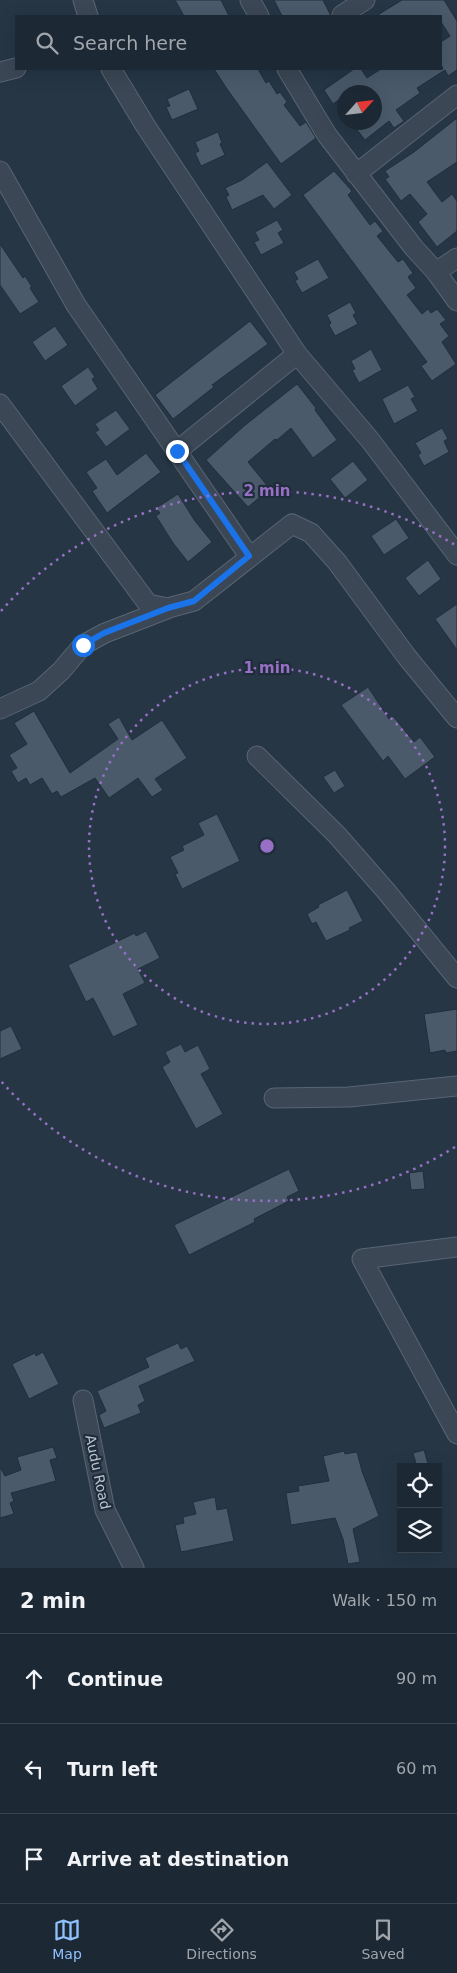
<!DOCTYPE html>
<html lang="en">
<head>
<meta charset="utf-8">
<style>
  :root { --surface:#1c2834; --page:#25303c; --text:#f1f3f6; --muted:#a0a6ac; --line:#3a444f; --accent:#8fc2fd }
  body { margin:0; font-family:"DejaVu Sans",sans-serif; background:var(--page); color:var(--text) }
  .controls { position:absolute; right:15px; bottom:15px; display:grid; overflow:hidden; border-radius:0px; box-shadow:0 5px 20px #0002 }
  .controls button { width:45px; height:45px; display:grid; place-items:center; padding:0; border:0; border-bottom:1px solid var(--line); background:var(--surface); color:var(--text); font:25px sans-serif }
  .compass { position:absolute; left:337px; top:85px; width:45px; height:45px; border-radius:50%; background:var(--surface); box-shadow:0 5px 20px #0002; rotate:63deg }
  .stop { position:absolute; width:15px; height:15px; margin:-11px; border:4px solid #1a73e8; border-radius:50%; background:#fff }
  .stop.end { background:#1a73e8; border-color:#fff; box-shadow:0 1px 5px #0008 }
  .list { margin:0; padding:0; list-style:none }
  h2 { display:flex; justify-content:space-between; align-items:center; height:65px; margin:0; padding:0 20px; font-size:21px }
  h2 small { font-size:16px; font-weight:400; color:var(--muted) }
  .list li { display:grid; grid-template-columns:32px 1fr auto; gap:15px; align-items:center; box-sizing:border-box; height:90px; padding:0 20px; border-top:1px solid var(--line) }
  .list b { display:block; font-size:19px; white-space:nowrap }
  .list em { font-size:16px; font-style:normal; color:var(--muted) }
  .icon { flex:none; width:28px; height:28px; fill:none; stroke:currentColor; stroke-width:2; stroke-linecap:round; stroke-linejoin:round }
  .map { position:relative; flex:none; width:457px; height:1568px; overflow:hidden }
  .search { position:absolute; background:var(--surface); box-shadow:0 5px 20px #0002; left:15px; right:15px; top:15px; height:55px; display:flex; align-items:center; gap:12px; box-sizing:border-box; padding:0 18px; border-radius:0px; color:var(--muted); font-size:19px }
  .sheet { height:335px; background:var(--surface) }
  nav { display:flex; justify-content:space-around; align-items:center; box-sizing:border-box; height:70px; border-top:1px solid var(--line); background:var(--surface); font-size:14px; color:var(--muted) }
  nav a { display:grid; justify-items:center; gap:2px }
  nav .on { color:var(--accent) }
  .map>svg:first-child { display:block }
</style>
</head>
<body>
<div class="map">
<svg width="457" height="1568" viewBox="0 0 457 1568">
  <rect width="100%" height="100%" fill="#263645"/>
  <g fill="#4a5a6b" stroke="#212e3c">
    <polygon points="175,0 221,0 229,16 184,16"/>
    <polygon points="274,0 323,0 331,16 282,16"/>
    <polygon points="402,0 444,0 457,21 457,70 448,76 445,70 417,88 420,93 396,110 404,121 394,128 389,121 365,140 351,122 374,122 374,92 344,92 344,96 333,104 324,90 354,69 361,69 367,78 381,69 443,69 441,64 441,42 450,36 441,22 441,16 376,16"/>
    <polygon points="214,69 258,69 266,83 269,81 277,94 280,92 287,102 284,105 300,126 306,122 316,138 281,164 227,89"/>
    <polygon points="189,89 198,109 172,120 166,107 170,106 167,99"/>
    <polygon points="457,118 457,162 427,182 442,202 452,194 457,201 457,231 437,247 418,222 427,214 410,194 401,201 385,179 389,177 385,171 414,152"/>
    <polygon points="218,132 222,143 220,144 225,155 201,166 195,153 199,151 195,142"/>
    <polygon points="267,162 292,195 274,209 263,195 232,210 226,197 229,195 225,188 242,180"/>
    <polygon points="334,171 352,191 348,195 370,225 375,221 383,231 377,236 398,262 403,259 413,273 408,277 416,288 407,295 422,314 428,309 431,313 437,309 446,320 440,324 449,336 442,342 456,364 432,381 421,366 427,362 303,195"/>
    <polygon points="277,220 283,230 278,233 284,243 261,255 254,242 259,240 255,232"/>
    <polygon points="0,244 23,278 25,276 32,287 30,288 39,302 20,314 0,285"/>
    <polygon points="318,259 329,278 302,293 295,281 298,279 294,272"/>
    <polygon points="350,302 356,313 353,315 358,324 335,336 329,325 331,323 327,315"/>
    <polygon points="250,321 268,344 212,385 214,387 173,419 155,395"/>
    <polygon points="55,326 68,345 45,361 32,342"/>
    <polygon points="371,349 382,370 359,383 352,370 355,369 351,361"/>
    <polygon points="88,367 95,377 92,379 98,389 75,406 61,386"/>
    <polygon points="297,384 316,408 315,410 337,440 313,458 291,428 277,440 275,439 248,462 270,489 248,507 206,460 244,426"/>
    <polygon points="408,385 415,397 411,399 418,411 394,424 382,399"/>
    <polygon points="116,410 130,429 106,447 95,432 99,430 95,424"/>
    <polygon points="442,428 448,439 444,441 449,452 424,466 418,455 421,453 415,443"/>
    <polygon points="146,453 161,472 107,513 92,491 97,488 86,472 106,459 117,475"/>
    <polygon points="353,461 368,480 345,498 330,479"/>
    <polygon points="178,494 195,521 212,542 188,562 173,543 156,516 160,513 156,508"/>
    <polygon points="396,519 409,538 384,555 371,536"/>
    <polygon points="428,560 441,579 419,596 405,578"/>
    <polygon points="457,604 457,650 435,619"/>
    <polygon points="368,687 389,719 393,716 414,742 420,737 435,757 405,779 388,756 383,761 341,705"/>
    <polygon points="34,711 70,773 118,739 108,724 119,717 132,740 162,720 187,758 155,779 163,790 152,797 138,778 109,798 95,778 61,797 57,791 52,794 42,778 30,785 26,778 18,783 11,771 17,768 9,755 27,744 14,723"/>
    <polygon points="335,770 345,786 334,793 323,777"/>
    <polygon points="217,814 240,861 182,889 175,874 178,873 170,857 184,850 182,846 204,835 198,823"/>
    <polygon points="347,890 363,921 349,928 350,930 326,941 316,922 312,924 307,914 319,907 318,905"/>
    <polygon points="146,931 160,958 138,969 145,983 123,994 138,1025 113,1037 93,998 86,1002 68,965 135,933 136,936"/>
    <polygon points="457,1009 457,1051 446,1053 445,1050 430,1053 424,1014"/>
    <polygon points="11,1026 22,1049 0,1059 0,1031"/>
    <polygon points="181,1044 185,1052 198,1045 210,1069 201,1074 223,1114 196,1129 162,1067 170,1062 165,1052"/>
    <polygon points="289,1169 299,1191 287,1197 289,1201 254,1219 255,1222 189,1255 174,1225"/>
    <polygon points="423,1171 425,1189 411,1190 409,1173"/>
    <polygon points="178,1343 181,1349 187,1346 195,1361 139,1386 145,1401 138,1405 141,1413 104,1428 99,1415 106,1411 97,1391 149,1367 145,1358"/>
    <polygon points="43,1352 59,1384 29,1399 12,1364 35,1353 36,1356"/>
    <polygon points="53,1447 57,1458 50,1460 56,1481 11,1493 14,1501 10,1503 14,1514 0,1518 0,1467 5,1476 21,1470 17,1457"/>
    <polygon points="424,1450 429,1467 417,1467 413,1453"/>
    <polygon points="344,1451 345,1454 357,1452 362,1471 379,1516 353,1529 360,1562 348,1564 343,1539 335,1518 291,1525 286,1493 299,1491 298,1486 329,1481 323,1456"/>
    <polygon points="215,1497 217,1510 227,1508 234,1541 181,1552 175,1525 184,1523 183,1517 196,1514 193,1502"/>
  </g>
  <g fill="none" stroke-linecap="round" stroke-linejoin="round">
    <g stroke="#596572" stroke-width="21">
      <g id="minor">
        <polyline points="83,0 88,16"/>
        <polyline points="250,0 259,16"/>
        <polyline points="342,15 365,0"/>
        <polyline points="111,69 145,125 297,354 370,440 457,555"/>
        <polyline points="287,69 327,135 414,248 436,272 457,258"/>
        <polyline points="0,72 16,68"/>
        <polyline points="0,171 76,305 249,556"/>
        <polyline points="356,174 457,95"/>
        <polyline points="436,272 457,301"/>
        <polyline points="0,404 148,604 168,608 194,601 292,524 311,533 337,562 407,657 457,718"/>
        <polyline points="177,451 297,354"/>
        <polyline points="0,709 39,691 61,671 83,645 105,633 167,609"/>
        <polyline points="257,756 337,835 386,891 457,978"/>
        <polyline points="274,1098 349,1097 457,1086"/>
        <polyline points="457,1247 362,1259 457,1434"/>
        <polyline points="83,1400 105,1510 134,1568"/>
      </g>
    </g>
    <use href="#minor" stroke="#3b4755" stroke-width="19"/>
  </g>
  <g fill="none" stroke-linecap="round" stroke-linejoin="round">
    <polyline stroke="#1a73e8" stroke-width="6" points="83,645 104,633 168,608 194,601 249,556 177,451"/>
  </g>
  <g fill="none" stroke="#9770c6" stroke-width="2.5" stroke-dasharray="2.5 5">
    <circle cx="267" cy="846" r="178"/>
    <path d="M455 1147A355 355 0 0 1 1 1081M1 611A355 355 0 0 1 455 545"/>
  </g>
  <g text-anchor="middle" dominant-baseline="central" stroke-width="4.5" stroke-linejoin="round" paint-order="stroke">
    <g font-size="14" fill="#b9c2ce" stroke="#1f2c3a">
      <text transform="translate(98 1472) rotate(78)">Audu Road</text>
    </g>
  </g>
  <circle cx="267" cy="846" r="8" fill="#9770c6" stroke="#1f2c3a" stroke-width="2.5"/>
  <g font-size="15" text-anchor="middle" font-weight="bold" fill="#9770c6" stroke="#1f2c3a" stroke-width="4.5" stroke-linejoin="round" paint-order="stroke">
    <text x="267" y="496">2 min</text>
    <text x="267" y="673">1 min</text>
  </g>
</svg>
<div class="controls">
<button><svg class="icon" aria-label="locate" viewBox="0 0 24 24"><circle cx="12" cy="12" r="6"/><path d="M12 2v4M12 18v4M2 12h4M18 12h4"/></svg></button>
<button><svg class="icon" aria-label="layers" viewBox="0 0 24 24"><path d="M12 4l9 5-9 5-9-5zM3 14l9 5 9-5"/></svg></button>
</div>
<svg class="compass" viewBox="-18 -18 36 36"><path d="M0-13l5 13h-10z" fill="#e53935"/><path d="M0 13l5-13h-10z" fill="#a0a6ac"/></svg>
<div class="stop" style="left:83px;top:645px"></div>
<div class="stop end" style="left:177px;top:451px"></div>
<div class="search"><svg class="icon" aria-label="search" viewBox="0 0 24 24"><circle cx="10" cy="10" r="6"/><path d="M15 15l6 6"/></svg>Search here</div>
</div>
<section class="sheet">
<h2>2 min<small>Walk · 150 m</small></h2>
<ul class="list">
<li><svg class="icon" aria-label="ahead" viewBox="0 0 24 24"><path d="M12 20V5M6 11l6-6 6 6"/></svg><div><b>Continue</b></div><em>90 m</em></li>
<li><svg class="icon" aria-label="left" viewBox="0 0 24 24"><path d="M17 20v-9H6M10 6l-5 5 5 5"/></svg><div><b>Turn left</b></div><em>60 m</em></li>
<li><svg class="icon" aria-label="arrive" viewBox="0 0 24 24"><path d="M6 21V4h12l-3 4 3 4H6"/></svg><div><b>Arrive at destination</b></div></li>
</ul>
</section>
<nav>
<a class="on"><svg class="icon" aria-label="map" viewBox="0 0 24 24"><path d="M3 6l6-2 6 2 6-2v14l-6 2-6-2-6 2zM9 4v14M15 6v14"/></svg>Map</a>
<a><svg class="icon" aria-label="directions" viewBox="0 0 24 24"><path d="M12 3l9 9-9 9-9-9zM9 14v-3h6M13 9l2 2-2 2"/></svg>Directions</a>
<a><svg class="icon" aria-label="saved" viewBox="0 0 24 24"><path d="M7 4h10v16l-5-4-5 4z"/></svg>Saved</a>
</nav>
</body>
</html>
